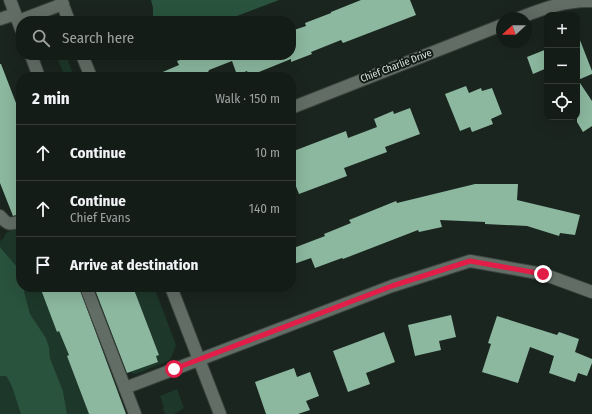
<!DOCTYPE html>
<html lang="en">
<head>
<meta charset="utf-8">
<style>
  :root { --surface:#141c17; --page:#1d2520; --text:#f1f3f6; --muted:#9da1a1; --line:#333a36 }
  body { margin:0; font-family:"Fira Sans Condensed",sans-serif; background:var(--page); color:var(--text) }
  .controls { position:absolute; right:12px; top:12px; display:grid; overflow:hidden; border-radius:8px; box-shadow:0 4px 16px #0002 }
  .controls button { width:36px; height:36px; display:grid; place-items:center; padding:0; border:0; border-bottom:1px solid var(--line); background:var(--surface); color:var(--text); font:20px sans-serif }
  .compass { position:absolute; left:496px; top:12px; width:36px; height:36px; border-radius:50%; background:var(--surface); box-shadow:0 4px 16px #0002; rotate:249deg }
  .stop { position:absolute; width:12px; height:12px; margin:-9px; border:3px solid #e11d48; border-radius:50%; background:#fff }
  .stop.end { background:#e11d48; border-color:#fff; box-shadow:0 1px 4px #0008 }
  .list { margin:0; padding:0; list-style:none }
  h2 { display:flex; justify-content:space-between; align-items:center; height:52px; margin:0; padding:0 16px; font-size:17px }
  h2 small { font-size:13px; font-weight:400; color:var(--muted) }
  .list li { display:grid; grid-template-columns:26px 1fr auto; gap:12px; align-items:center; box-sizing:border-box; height:56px; padding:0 16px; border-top:1px solid var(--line) }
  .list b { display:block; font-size:15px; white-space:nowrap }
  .list p { margin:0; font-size:13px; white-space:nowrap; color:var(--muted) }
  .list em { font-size:13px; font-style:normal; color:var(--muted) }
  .icon { flex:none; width:22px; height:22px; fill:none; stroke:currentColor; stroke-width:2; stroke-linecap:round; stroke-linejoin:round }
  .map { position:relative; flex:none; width:592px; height:414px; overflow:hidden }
  .search { position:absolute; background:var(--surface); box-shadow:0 4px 16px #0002; left:16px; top:16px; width:280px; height:44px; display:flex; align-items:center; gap:10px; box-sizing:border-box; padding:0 14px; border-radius:16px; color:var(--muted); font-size:15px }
  .panel { position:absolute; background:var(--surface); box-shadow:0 4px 16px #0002; left:16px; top:72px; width:280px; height:220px; border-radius:16px }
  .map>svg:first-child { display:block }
</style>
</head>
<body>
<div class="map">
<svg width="592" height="414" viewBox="0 0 592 414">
  <rect width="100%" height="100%" fill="#1b251f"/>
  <g fill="#1d382a">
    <polygon points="56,55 66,55 74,77 65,77"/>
    <polygon points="21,226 21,275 18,268 0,247 0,241 3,239 6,233"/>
    <polygon points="23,287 40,287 67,349 69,355 67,356 89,414 67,414 63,391 50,358 49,347 46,338 30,314"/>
    <polygon points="133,287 154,287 176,345 171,358 168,361 136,374 131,373 129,371 133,365 135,370 158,361 156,356 159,354"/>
    <path d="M2,375L6,376C14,387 16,401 21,414H0V376Z"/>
    <polygon points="177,389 184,408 174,414 165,414 163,409 164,407 160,396"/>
  </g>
  <g fill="#29533d">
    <polygon points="151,0 279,0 224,21 153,21 153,8"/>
    <path d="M0,247L18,268L21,275V287H23L30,314L46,338L49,347L50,358L63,391L67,414H21C16,401 14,387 6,376H0Z"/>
  </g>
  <g fill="#8cb89f">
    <polygon points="361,0 410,0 416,15 343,43 341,40 311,52 312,54 291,62 291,59 249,76 247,71 237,75 232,61 209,70 206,77 151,77 179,65 177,61 194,55 291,55 291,31 306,26 305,23 331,13 331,12"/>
    <polygon points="577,35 578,35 592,71 592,74 578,80 592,101 592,126 583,132 577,122"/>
    <polygon points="547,49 547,68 533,74 527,57"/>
    <polygon points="0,64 1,64 21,116 21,214 13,216 0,183"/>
    <polygon points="466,86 469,93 481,88 482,91 492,88 502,114 491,119 493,124 472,132 470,127 460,131 445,94"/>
    <polygon points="410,108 420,134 385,147 387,152 344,168 347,176 299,194 291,174 291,152 346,131 348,138 377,127 374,119 393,111 394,114"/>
    <polygon points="475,184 518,184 517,200 580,215 575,235 560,233 559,236 527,226 485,224 485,222 440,220 442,227 419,232 418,230 343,259 342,258 315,268 311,258 291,265 291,249 325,236 324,234 351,223 349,220 396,201 397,203"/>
    <polygon points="40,287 79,287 126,414 89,414 67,356 69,355 59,331 57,332"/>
    <polygon points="94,287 133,287 159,355 156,356 158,362 127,373"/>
    <polygon points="451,315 456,337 439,341 441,350 415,356 408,325"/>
    <polygon points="497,316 557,335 559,332 579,339 575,352 592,359 592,363 587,376 578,373 575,382 549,373 554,356 530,347 518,383 482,372 491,344 488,343"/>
    <polygon points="384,332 395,362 366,373 370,384 348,392 333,351"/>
    <polygon points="294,368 297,377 310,372 319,396 306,401 310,410 298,414 266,414 255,382"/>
  </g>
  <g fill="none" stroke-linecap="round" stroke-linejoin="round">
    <g stroke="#3a423d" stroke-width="14">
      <g id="minor">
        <polyline points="10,0 21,29"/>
        <polyline points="61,0 69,21"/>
        <path d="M519,18C542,9 566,0 592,1"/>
        <polyline points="0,19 15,14"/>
        <polyline points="18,21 63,4"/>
        <polyline points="31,55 39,77"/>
        <polyline points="82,55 91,77"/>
        <polyline points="291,108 502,25"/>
        <path d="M0,216C8,225 9,225 21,221"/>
        <polyline points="86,287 135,414"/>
        <polyline points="171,287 220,414"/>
        <polyline points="125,388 392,286 470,261 543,274 592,292"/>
      </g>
    </g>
    <use href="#minor" stroke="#626d66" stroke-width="12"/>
  </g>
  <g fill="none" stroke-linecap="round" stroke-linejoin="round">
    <polyline stroke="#e11d48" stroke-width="5" points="174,369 392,286 470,261 543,274"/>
  </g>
  <g text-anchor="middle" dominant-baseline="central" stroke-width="4" stroke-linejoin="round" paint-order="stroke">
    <g font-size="10" fill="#dfe6e2" stroke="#121c16">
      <text transform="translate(396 66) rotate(-21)">Chief Charlie Drive</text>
    </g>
  </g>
</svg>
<div class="controls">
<button>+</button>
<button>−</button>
<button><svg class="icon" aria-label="locate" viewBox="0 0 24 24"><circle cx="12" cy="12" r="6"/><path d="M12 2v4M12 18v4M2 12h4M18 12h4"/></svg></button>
</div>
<svg class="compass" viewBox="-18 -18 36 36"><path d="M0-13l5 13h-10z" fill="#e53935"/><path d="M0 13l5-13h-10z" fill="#9da1a1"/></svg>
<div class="stop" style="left:174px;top:369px"></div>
<div class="stop end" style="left:543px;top:274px"></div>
<div class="search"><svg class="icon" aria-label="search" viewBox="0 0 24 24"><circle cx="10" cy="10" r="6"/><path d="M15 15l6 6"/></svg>Search here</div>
<section class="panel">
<h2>2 min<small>Walk · 150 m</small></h2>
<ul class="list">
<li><svg class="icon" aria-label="ahead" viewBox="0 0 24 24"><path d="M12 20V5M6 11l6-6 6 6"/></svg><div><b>Continue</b></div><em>10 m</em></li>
<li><svg class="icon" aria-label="ahead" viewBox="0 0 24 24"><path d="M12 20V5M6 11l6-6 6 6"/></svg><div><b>Continue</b><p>Chief Evans</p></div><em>140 m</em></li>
<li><svg class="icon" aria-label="arrive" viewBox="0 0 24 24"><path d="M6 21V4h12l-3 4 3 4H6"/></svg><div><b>Arrive at destination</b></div></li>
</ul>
</section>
</div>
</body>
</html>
